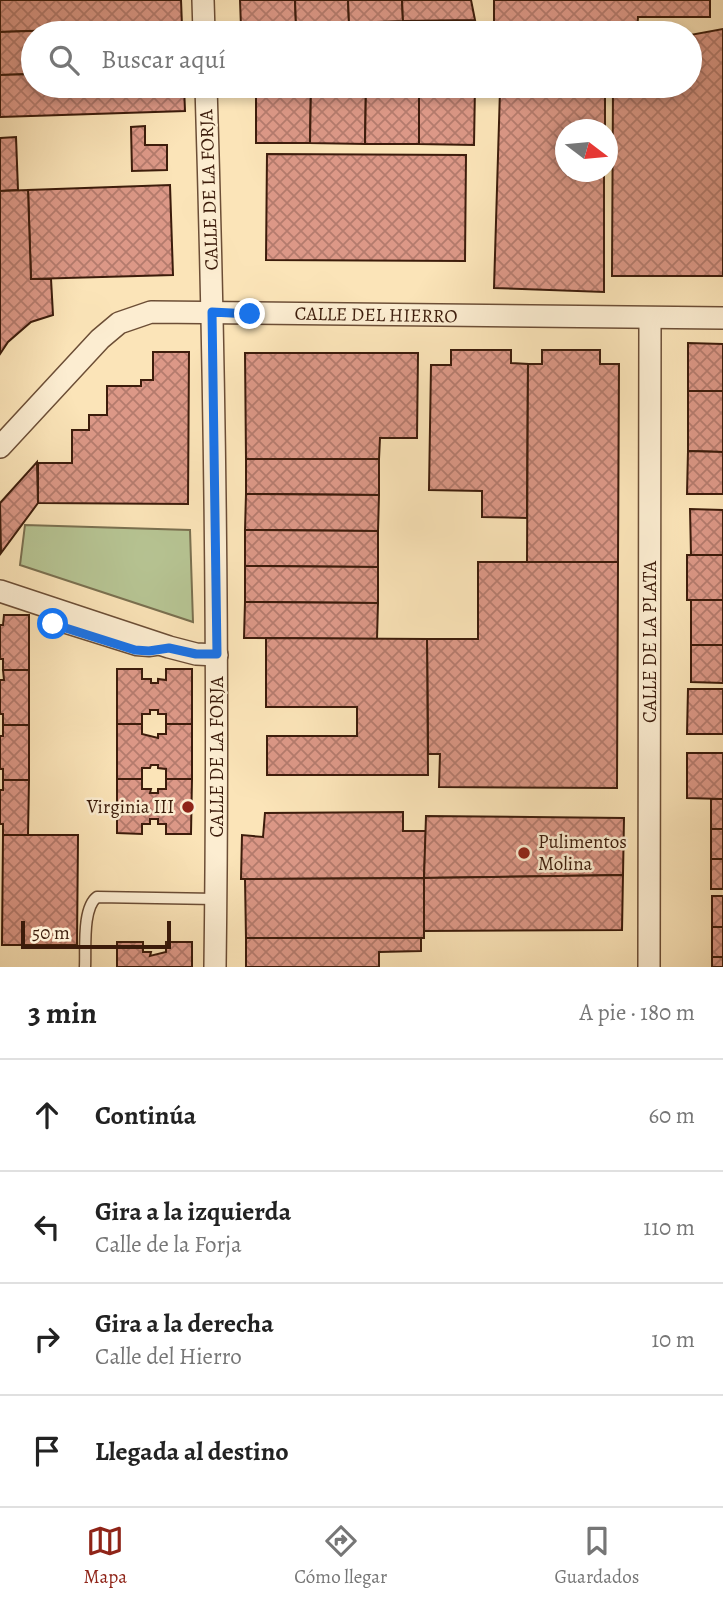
<!DOCTYPE html>
<html lang="es">
<head>
<meta charset="utf-8">
<style>
  :root { --surface:#fff; --page:#f2f2f2; --text:#222; --muted:#767676; --line:#e0e0e0; --accent:#8f2418 }
  body { margin:0; font-family:Alegreya,serif; background:var(--page); color:var(--text) }
  .compass { position:absolute; left:555px; top:119px; width:63px; height:63px; border-radius:50%; background:var(--surface); box-shadow:0 4px 10px #0003; rotate:106deg }
  .scale { position:absolute; left:21px; bottom:18px; width:150px; box-sizing:border-box; padding-left:7px; border:4px solid #3c1c0b; border-top:0; font-size:19px; line-height:24px; white-space:nowrap; color:#3c1c0b; -webkit-text-stroke:5px #fcedd1; paint-order:stroke }
  .stop { position:absolute; width:21px; height:21px; margin:-16px; border:5px solid #1a73e8; border-radius:50%; background:#fff }
  .stop.end { background:#1a73e8; border-color:#fff; box-shadow:0 2px 7px #0008 }
  .list { margin:0; padding:0; list-style:none }
  h2 { display:flex; justify-content:space-between; align-items:center; height:91px; margin:0; padding:0 28px; font-size:30px }
  h2 small { font-size:23px; font-weight:400; color:var(--muted) }
  .list li { display:grid; grid-template-columns:46px 1fr auto; gap:21px; align-items:center; box-sizing:border-box; height:112px; padding:0 28px; border-top:2px solid var(--line) }
  .list b { display:block; font-size:26px; white-space:nowrap }
  .list p { margin:0; font-size:23px; white-space:nowrap; color:var(--muted) }
  .list em { font-size:23px; font-style:normal; color:var(--muted) }
  .icon { flex:none; width:38px; height:38px; fill:none; stroke:currentColor; stroke-width:2; stroke-linecap:round; stroke-linejoin:round }
  .map { position:relative; flex:none; width:723px; height:967px; overflow:hidden }
  .search { position:absolute; background:var(--surface); box-shadow:0 4px 10px #0003; left:21px; right:21px; top:21px; height:77px; display:flex; align-items:center; gap:18px; box-sizing:border-box; padding:0 24px; border-radius:38px; color:var(--muted); font-size:26px }
  .sheet { height:539px; background:var(--surface) }
  nav { display:flex; justify-content:space-around; align-items:center; box-sizing:border-box; height:98px; border-top:2px solid var(--line); background:var(--surface); font-size:19px; color:var(--muted) }
  nav a { display:grid; justify-items:center; gap:4px }
  nav .on { color:var(--accent) }
  .map>svg:first-child { display:block }
</style>
</head>
<body>
<div class="map">
<svg width="723" height="967" viewBox="0 0 723 967">
  <defs>
    <pattern id="building-cross-hatch" width="8" height="8" patternUnits="userSpaceOnUse" patternTransform="scale(1.75)"><rect width="8" height="8" fill="#dc9887"/><path d="M0 0l8 8M0 8l8-8" fill="none" stroke="#b47b6d"/></pattern>
  </defs>
  <rect width="100%" height="100%" fill="#fbe4b8"/>
  <filter id="stains"><feTurbulence type="fractalNoise" baseFrequency=".00286" numOctaves="4"/><feColorMatrix values="0 0 0 0 .2 0 0 0 0 .09 0 0 0 0 .02 0 0 0 .5 -.17"/></filter>
  <radialGradient id="worn" r=".72"><stop offset=".6" stop-color="#630" stop-opacity="0"/><stop offset="1" stop-color="#630" stop-opacity=".3"/></radialGradient>
  <polygon fill="#b7c594" stroke="#7a7050" stroke-width="2" points="25,525 190,530 193,622 20,565"/>
  <g fill="url(#building-cross-hatch)" stroke="#3c1c0b" stroke-width="2">
    <polygon points="0,0 181,0 182,26 0,32"/>
    <polygon points="240,0 295,0 296,25 241,27"/>
    <polygon points="295,0 348,0 349,23 296,25"/>
    <polygon points="348,0 402,0 403,21 349,23"/>
    <polygon points="402,0 471,0 475,20 403,21"/>
    <polygon points="494,0 710,0 710,17 638,17 637,33 494,33"/>
    <polygon points="182,26 182,33 33,33 33,74 0,75 0,32"/>
    <polygon points="723,29 723,276 612,276 613,86 690,86 690,35"/>
    <polygon points="33,74 33,86 184,86 185,111 0,117 0,75"/>
    <polygon points="256,86 311,86 310,143 256,143"/>
    <polygon points="311,86 366,86 365,144 310,143"/>
    <polygon points="366,86 419,86 419,144 365,144"/>
    <polygon points="419,86 475,86 474,145 419,144"/>
    <polygon points="605,89 605,130 566,130 566,172 604,172 604,292 494,288 500,90"/>
    <polygon points="145,126 145,145 167,145 167,170 132,171 131,127"/>
    <polygon points="16,137 18,190 0,191 0,138"/>
    <polygon points="267,154 466,155 465,261 266,260"/>
    <polygon points="170,185 173,275 31,279 28,190"/>
    <polygon points="28,190 31,279 51,279 53,315 31,322 8,342 0,354 0,191"/>
    <polygon points="688,343 723,344 723,391 688,391"/>
    <polygon points="451,350 511,350 511,363 528,364 527,518 482,517 482,491 429,490 431,365 451,365"/>
    <polygon points="542,350 600,350 600,364 619,364 618,562 527,562 528,364 542,364"/>
    <polygon points="153,352 189,352 188,504 38,503 38,463 72,463 72,430 89,430 89,415 107,415 107,386 141,386 141,380 153,380"/>
    <polygon points="245,353 418,353 417,438 380,438 379,459 246,459"/>
    <polygon points="688,391 723,391 723,452 688,451"/>
    <polygon points="688,451 723,452 723,494 687,494"/>
    <polygon points="246,459 379,459 379,495 246,494"/>
    <polygon points="37,462 38,503 1,553 0,503"/>
    <polygon points="246,494 379,495 378,531 245,530"/>
    <polygon points="690,509 723,510 723,555 691,555"/>
    <polygon points="245,530 378,531 378,567 245,566"/>
    <rect x="687" y="555" width="36" height="45"/>
    <polygon points="478,562 618,562 617,788 439,787 440,754 428,754 427,639 478,639"/>
    <polygon points="245,566 378,567 378,603 245,602"/>
    <rect x="691" y="600" width="32" height="45"/>
    <polygon points="245,602 378,603 377,639 244,638"/>
    <polygon points="4,615 29,615 29,670 3,670 3,659 0,659 0,625 3,625"/>
    <polygon points="266,638 427,639 428,775 267,775 267,736 357,736 357,707 266,707"/>
    <polygon points="691,645 723,645 723,683 691,682"/>
    <polygon points="117,669 142,669 142,679 151,679 151,683 158,683 158,679 166,680 166,669 192,669 192,724 166,724 166,714 158,714 158,710 150,710 150,714 142,714 142,724 117,724"/>
    <polygon points="3,670 29,670 29,725 3,725 3,714 0,714 0,680 4,680"/>
    <polygon points="688,689 723,689 723,734 687,734"/>
    <polygon points="117,724 142,724 142,734 158,738 158,734 166,734 166,724 192,724 192,779 166,779 166,769 158,768 158,765 151,765 150,768 142,768 142,779 117,779"/>
    <polygon points="3,725 29,725 29,780 3,780 3,769 0,769 0,736 3,736"/>
    <polygon points="687,753 723,753 723,799 687,798"/>
    <polygon points="117,779 142,779 142,789 151,789 150,793 158,793 158,789 166,789 166,779 192,779 191,834 166,834 166,824 158,824 158,819 150,819 150,824 142,824 142,834 117,833"/>
    <polygon points="3,780 29,780 28,835 3,835 3,824 0,824 0,790 3,790"/>
    <rect x="711" y="799" width="12" height="30"/>
    <polygon points="403,812 403,831 426,831 424,878 241,879 242,835 263,837 265,813"/>
    <polygon points="426,816 624,818 623,875 424,878"/>
    <rect x="711" y="829" width="12" height="30"/>
    <polygon points="3,835 78,835 77,945 2,945"/>
    <rect x="711" y="859" width="12" height="30"/>
    <polygon points="623,875 622,930 424,931 424,878"/>
    <polygon points="424,878 424,938 246,938 245,879"/>
    <rect x="712" y="896" width="11" height="31"/>
    <rect x="712" y="927" width="11" height="30"/>
    <polygon points="246,938 421,938 421,951 379,952 379,967 246,967"/>
    <polygon points="117,942 143,942 143,952 151,952 150,956 166,952 166,942 192,942 192,967 117,967"/>
    <rect x="712" y="957" width="11" height="10"/>
  </g>
  <g fill="none" stroke-linecap="round" stroke-linejoin="round">
    <g stroke="#6c4e36" stroke-width="13">
      <g id="service">
        <polyline points="53,624 136,650 149,651 163,649"/>
        <path d="M85,967C86,949 82,908 97,897L216,899"/>
      </g>
    </g>
    <g stroke="#6c4e36" stroke-width="24">
      <g id="minor">
        <polyline points="203,0 204,33"/>
        <path d="M206,86C215,379 219,673 215,967"/>
        <polyline points="0,447 100,339 119,323 151,312 723,318"/>
        <polyline points="0,591 169,647 196,654 217,655"/>
        <polyline points="649,967 650,318"/>
      </g>
    </g>
    <use href="#service" stroke="#fcedd1" stroke-width="10"/>
    <use href="#minor" stroke="#fcedd1" stroke-width="21"/>
  </g>
  <g fill="none" stroke-linecap="round" stroke-linejoin="round">
    <polyline stroke="#1a73e8" stroke-width="9" points="53,624 135,650 149,651 169,648 196,654 217,654 212,312 250,314"/>
  </g>
  <g fill="#8f2418" stroke="#fcedd1" stroke-width="2.5">
    <circle cx="188" cy="807" r="7"/>
    <circle cx="524" cy="853" r="7"/>
  </g>
  <g text-anchor="middle" dominant-baseline="central" stroke-width="5" stroke-linejoin="round" paint-order="stroke">
    <g font-size="19" fill="#3c1c0b" stroke="#fcedd1">
      <text transform="translate(209 190) rotate(-92)">CALLE DE LA FORJA</text>
      <text transform="translate(376 315) rotate(1)">CALLE DEL HIERRO</text>
      <text transform="translate(650 642) rotate(-90)">CALLE DE LA PLATA</text>
      <text transform="translate(217 757) rotate(-90)">CALLE DE LA FORJA</text>
    </g>
    <g font-size="19" fill="#3c1c0b" stroke="#fcedd1" text-anchor="end">
      <text x="174" y="807">Virginia III</text>
      <text x="538" y="842" text-anchor="start">Pulimentos<tspan x="538" dy="22">Molina</tspan></text>
    </g>
  </g>
  <rect width="100%" height="100%" filter="url(#stains)"/>
  <rect width="100%" height="100%" fill="url(#worn)"/>
</svg>
<svg class="compass" viewBox="-18 -18 36 36"><path d="M0-13l5 13h-10z" fill="#e53935"/><path d="M0 13l5-13h-10z" fill="#767676"/></svg>
<div class="scale">50 m</div>
<div class="stop" style="left:53px;top:624px"></div>
<div class="stop end" style="left:250px;top:314px"></div>
<div class="search"><svg class="icon" aria-label="search" viewBox="0 0 24 24"><circle cx="10" cy="10" r="6"/><path d="M15 15l6 6"/></svg>Buscar aquí</div>
</div>
<section class="sheet">
<h2>3 min<small>A pie · 180 m</small></h2>
<ul class="list">
<li><svg class="icon" aria-label="ahead" viewBox="0 0 24 24"><path d="M12 20V5M6 11l6-6 6 6"/></svg><div><b>Continúa</b></div><em>60 m</em></li>
<li><svg class="icon" aria-label="left" viewBox="0 0 24 24"><path d="M17 20v-9H6M10 6l-5 5 5 5"/></svg><div><b>Gira a la izquierda</b><p>Calle de la Forja</p></div><em>110 m</em></li>
<li><svg class="icon" aria-label="right" viewBox="0 0 24 24"><path d="M7 20v-9h11M14 6l5 5-5 5"/></svg><div><b>Gira a la derecha</b><p>Calle del Hierro</p></div><em>10 m</em></li>
<li><svg class="icon" aria-label="arrive" viewBox="0 0 24 24"><path d="M6 21V4h12l-3 4 3 4H6"/></svg><div><b>Llegada al destino</b></div></li>
</ul>
</section>
<nav>
<a class="on"><svg class="icon" aria-label="map" viewBox="0 0 24 24"><path d="M3 6l6-2 6 2 6-2v14l-6 2-6-2-6 2zM9 4v14M15 6v14"/></svg>Mapa</a>
<a><svg class="icon" aria-label="directions" viewBox="0 0 24 24"><path d="M12 3l9 9-9 9-9-9zM9 14v-3h6M13 9l2 2-2 2"/></svg>Cómo llegar</a>
<a><svg class="icon" aria-label="saved" viewBox="0 0 24 24"><path d="M7 4h10v16l-5-4-5 4z"/></svg>Guardados</a>
</nav>
</body>
</html>
